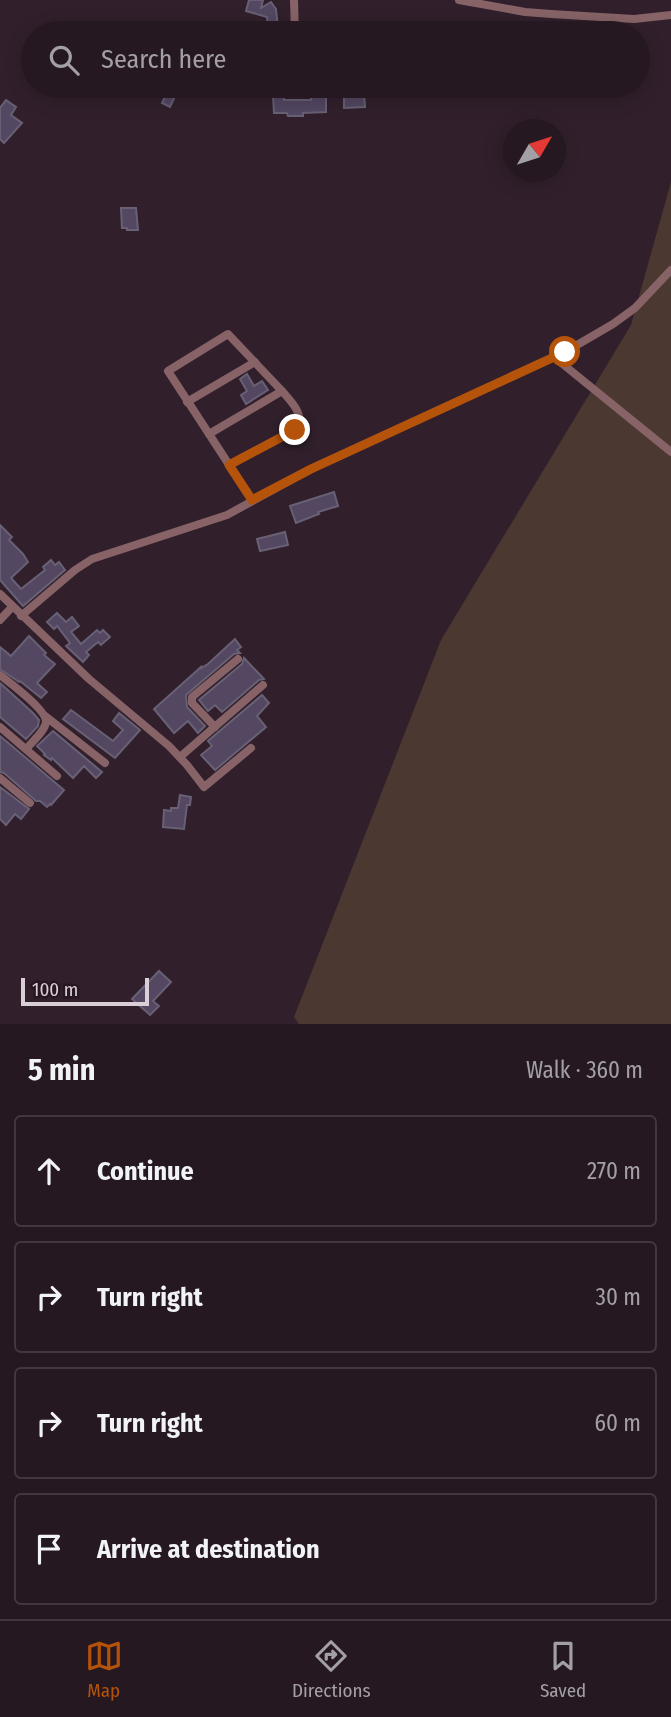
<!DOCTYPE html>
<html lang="en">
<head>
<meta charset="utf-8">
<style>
  :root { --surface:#251821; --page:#31252e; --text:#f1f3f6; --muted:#a3a0a5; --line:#42373f; --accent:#b45309 }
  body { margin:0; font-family:"Fira Sans Condensed",sans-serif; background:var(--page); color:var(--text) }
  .compass { position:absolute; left:503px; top:119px; width:63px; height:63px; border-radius:50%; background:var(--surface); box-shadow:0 4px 18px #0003; rotate:51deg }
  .scale { position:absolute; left:21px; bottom:18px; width:128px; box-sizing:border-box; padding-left:7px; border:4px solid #dbcfd7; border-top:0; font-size:19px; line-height:24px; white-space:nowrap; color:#dbcfd7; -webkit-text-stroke:5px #271722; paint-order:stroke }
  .stop { position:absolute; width:21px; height:21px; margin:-16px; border:5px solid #b45309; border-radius:50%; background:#fff }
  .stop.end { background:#b45309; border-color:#fff; box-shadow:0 2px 7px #0008 }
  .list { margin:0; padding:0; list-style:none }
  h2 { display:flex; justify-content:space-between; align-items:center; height:91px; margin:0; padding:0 28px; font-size:30px }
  h2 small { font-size:23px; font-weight:400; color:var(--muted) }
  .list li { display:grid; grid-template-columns:46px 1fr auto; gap:21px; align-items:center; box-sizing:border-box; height:112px; margin:0 14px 14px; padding:0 14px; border:2px solid var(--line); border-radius:7px }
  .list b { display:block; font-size:26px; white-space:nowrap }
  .list em { font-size:23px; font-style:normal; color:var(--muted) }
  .icon { flex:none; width:38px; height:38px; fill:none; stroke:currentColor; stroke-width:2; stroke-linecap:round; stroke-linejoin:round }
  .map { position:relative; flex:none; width:671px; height:1024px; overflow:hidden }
  .search { position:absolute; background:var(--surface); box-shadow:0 4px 18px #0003; left:21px; right:21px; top:21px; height:77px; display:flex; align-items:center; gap:18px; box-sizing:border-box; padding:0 24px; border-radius:38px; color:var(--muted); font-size:26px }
  .sheet { height:595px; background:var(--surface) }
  nav { display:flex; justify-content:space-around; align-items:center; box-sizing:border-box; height:98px; border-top:2px solid var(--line); background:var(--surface); font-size:19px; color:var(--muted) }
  nav a { display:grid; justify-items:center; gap:4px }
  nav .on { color:var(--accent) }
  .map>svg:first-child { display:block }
</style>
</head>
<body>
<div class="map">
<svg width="671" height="1024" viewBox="0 0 671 1024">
  <rect width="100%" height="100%" fill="#31202c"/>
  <polygon fill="#4a3831" points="671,182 671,1024 299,1024 294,1017 441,640 631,325"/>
  <g fill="#534762" stroke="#686074" stroke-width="2">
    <polygon points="249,0 263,0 261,8 271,2 276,9 278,29 268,30 267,17 246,11"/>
    <polygon points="155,86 185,86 181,94 177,92 170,107 162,103 167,93 164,92 165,91"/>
    <polygon points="344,94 364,94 365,107 344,108"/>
    <polygon points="273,96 284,96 284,100 311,100 311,97 326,97 326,112 303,113 303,116 288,116 287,113 274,113"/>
    <polygon points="6,100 16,107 11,115 22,123 4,143 0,139 0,108"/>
    <polygon points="121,208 136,208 138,230 127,230 127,228 122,228"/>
    <polygon points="247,374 254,386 262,381 268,390 246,404 241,395 247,391 240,379"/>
    <polygon points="334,492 338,506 318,512 319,514 296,523 290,506"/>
    <polygon points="0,525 12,537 9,540 23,554 28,562 11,578 21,589 45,570 43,567 51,560 55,565 59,562 65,570 23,606 0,580"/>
    <polygon points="285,532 288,545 260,551 257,539"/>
    <polygon points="57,613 66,622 72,617 79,626 71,632 81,644 97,630 100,633 103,630 110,637 101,645 98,642 86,652 89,655 83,662 66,646 70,643 57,626 54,629 47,622"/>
    <polygon points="29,636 46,653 44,655 55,664 37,683 47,692 41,698 20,681 19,682 0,669 0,647 11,656"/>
    <polygon points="235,639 241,647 237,650 240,653 234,654 186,695 187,707 205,726 198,733 188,721 174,733 154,709 201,667 201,668 208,664"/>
    <polygon points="244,658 264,679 259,680 222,712 215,705 208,711 199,700 242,664"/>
    <polygon points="0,683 33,713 39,720 38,726 26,739 0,717"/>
    <polygon points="262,695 269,703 257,716 266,727 215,770 201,755 212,746 208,741"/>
    <polygon points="71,710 113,741 123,730 113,721 119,713 140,730 115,758 63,719"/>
    <polygon points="53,731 102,772 96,778 84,766 73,778 52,758 51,760 44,755 45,754 37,746"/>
    <polygon points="0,736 64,790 51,805 50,804 47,807 40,801 36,801 4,773 0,772"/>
    <polygon points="0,787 29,809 21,819 15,814 6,825 0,819"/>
    <polygon points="180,795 191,797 190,805 187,805 184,829 163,827 164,810 171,811 171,808 178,808"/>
    <polygon points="159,971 171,982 153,1001 159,1006 150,1015 132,999"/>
  </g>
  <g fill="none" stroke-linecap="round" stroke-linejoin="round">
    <g stroke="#876367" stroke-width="8">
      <polyline points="294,0 295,33"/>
      <polyline points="459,0 525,12 551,14 634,19 671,15"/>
      <polyline points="554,357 671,452"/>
      <polyline points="187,402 255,362"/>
      <path d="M209,434L282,391C291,401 304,414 298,428L229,465"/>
      <polyline points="252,500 168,371 228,334 282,391"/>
      <polyline points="0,594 89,679 169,746 187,765 204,787 251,748"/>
      <polyline points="21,616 75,570 92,559 227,515 311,469 565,352 613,324 635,308 671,270"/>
      <polyline points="0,620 12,607"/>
      <path d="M0,675C10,683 47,710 46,722C45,731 32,742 26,749"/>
      <polyline points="45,716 105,763"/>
      <polyline points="0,727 57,776"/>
      <polyline points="215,727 192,703 192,697 238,659"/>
      <polyline points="180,757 263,685"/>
      <polyline points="0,778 30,803"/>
    </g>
  </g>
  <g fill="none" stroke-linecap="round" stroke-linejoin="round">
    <polyline stroke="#b45309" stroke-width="9" points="295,430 229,465 252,500 311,469 565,352"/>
  </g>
</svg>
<svg class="compass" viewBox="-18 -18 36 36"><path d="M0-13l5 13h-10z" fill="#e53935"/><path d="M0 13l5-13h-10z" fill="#a3a0a5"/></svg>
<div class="scale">100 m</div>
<div class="stop" style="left:565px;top:352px"></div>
<div class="stop end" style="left:295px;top:430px"></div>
<div class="search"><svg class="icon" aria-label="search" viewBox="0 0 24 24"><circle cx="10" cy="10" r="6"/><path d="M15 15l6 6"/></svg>Search here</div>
</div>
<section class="sheet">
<h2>5 min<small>Walk · 360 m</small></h2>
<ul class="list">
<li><svg class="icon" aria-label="ahead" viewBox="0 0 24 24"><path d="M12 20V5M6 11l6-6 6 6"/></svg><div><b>Continue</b></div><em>270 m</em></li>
<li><svg class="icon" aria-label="right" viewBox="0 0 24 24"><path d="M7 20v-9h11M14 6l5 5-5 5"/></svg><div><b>Turn right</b></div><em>30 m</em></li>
<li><svg class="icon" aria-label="right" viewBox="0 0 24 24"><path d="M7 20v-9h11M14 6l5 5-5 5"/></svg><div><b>Turn right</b></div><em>60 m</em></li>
<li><svg class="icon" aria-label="arrive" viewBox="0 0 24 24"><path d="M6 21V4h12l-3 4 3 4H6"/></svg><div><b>Arrive at destination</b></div></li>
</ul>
</section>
<nav>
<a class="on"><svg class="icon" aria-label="map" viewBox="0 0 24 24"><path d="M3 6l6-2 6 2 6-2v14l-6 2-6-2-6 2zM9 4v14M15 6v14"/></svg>Map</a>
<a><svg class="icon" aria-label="directions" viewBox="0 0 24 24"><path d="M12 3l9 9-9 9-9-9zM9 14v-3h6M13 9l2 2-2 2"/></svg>Directions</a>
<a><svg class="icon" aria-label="saved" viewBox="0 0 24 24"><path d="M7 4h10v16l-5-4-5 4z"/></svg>Saved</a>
</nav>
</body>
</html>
